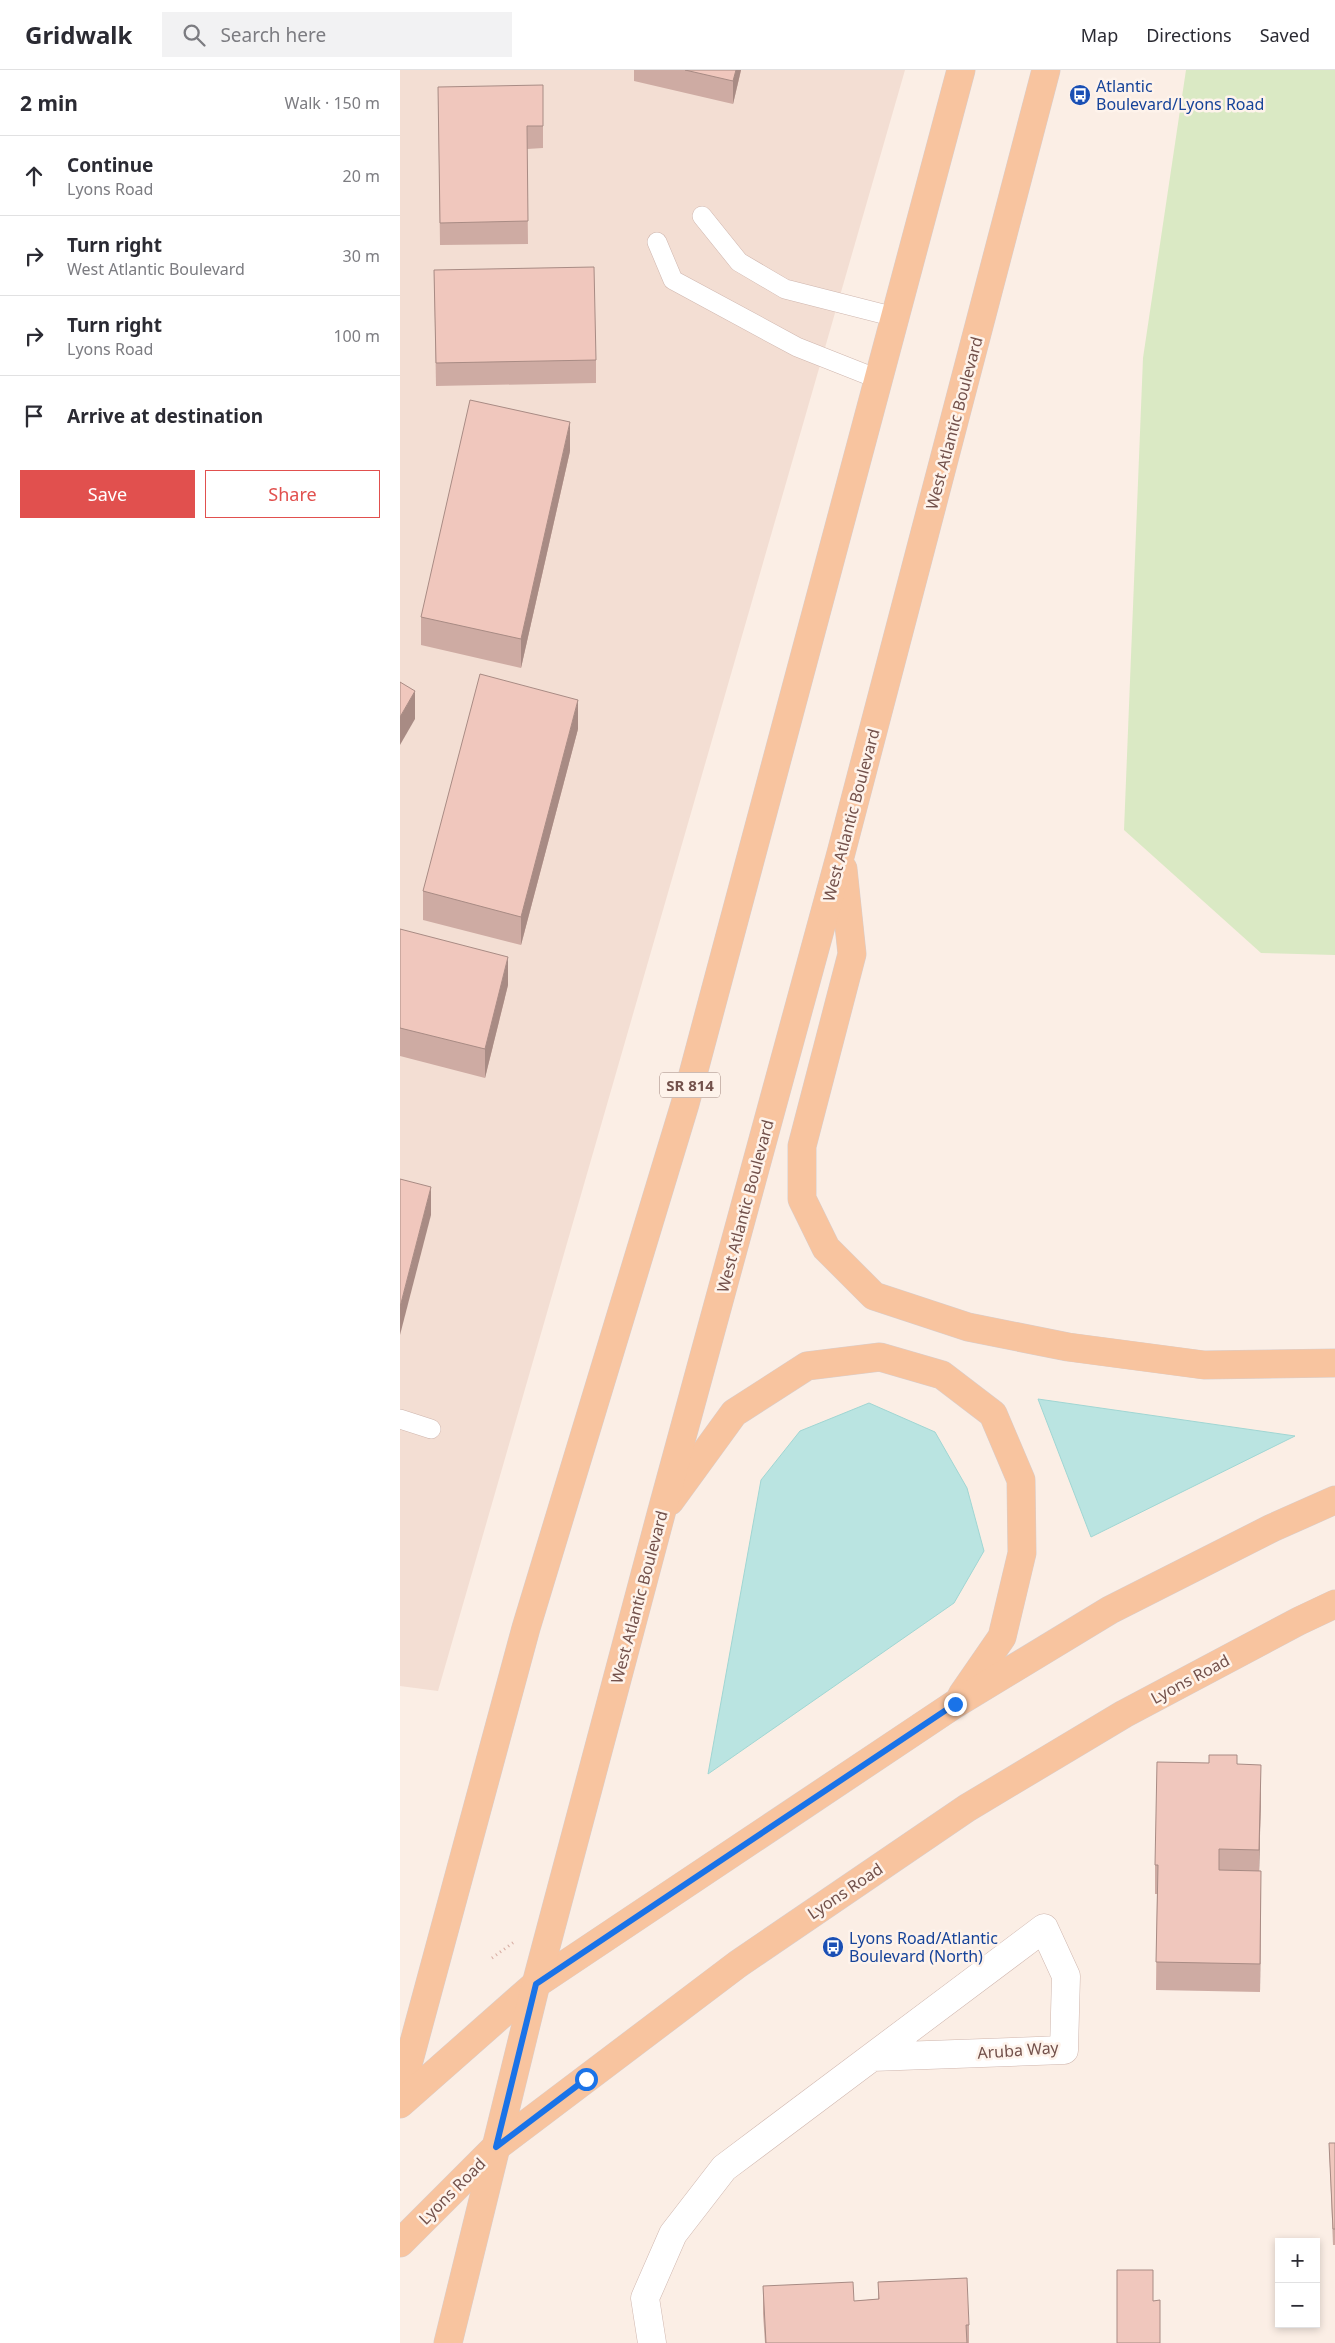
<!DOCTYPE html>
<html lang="en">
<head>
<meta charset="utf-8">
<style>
  :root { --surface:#fff; --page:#f2f2f3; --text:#2b2b33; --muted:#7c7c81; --line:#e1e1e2; --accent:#e1504e }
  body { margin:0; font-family:"Noto Sans",sans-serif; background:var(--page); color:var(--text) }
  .controls { position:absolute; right:15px; bottom:15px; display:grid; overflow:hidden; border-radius:0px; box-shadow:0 2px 8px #0003 }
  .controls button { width:45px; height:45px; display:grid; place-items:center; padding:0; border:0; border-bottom:1px solid var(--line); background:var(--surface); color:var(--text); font:25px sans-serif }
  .stop { position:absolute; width:15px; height:15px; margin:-11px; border:4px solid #1a73e8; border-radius:50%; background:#fff }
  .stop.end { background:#1a73e8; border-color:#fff; box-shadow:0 1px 5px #0008 }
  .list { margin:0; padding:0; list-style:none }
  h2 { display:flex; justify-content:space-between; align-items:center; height:65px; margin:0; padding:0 20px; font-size:21px }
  h2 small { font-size:16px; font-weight:400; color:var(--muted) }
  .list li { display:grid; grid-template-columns:32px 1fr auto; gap:15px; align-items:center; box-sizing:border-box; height:80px; padding:0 20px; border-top:1px solid var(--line) }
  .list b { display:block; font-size:19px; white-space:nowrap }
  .list p { margin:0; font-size:16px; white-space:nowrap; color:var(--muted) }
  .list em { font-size:16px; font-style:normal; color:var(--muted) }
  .actions { display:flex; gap:10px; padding:15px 20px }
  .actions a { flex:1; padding:11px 0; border:1px solid var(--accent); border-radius:0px; text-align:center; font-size:18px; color:var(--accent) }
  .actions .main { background:var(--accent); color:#fff }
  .icon { flex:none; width:28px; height:28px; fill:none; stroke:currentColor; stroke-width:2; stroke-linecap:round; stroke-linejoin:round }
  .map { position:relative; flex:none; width:935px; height:2273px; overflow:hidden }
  header { display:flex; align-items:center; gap:30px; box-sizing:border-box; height:70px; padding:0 25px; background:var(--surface); border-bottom:1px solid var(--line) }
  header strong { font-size:24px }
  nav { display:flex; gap:28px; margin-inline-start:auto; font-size:18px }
  .search { width:350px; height:45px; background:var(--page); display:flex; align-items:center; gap:12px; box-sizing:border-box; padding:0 18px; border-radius:0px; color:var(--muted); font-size:19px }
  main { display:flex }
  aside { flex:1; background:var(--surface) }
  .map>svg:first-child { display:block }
</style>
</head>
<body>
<header>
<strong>Gridwalk</strong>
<div class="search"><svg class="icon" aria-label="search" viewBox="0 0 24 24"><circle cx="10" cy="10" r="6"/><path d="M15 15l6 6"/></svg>Search here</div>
<nav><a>Map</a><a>Directions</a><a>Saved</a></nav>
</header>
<main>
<aside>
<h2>2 min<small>Walk · 150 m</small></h2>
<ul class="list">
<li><svg class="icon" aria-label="ahead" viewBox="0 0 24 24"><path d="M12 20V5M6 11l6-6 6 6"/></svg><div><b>Continue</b><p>Lyons Road</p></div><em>20 m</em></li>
<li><svg class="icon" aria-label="right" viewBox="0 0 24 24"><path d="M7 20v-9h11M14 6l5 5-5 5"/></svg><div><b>Turn right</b><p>West Atlantic Boulevard</p></div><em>30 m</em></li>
<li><svg class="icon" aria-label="right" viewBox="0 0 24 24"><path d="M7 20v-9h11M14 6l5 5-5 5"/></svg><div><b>Turn right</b><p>Lyons Road</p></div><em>100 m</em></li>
<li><svg class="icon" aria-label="arrive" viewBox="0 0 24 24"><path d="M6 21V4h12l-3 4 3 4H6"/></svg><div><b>Arrive at destination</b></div></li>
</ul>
<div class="actions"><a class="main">Save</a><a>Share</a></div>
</aside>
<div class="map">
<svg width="935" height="2273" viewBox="0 0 935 2273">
  <rect width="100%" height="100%" fill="#fbeee5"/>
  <polygon fill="#f3ded3" points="0,0 505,0 38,1621 0,1616"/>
  <polygon fill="#dae9c4" points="786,0 935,0 935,885 861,883 724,760 743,288"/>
  <g fill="#bae4e1" stroke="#a0d6d3">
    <polygon points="638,1329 895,1366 691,1467"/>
    <polygon points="469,1333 535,1362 567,1418 584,1481 554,1533 308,1704 361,1410 400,1361"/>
  </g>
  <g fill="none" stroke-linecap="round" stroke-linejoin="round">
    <g stroke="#cfb6ae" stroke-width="20">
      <g id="service">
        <polyline points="302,146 339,192 385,219 495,247"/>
        <polyline points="257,172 273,210 397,277 478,309"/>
        <polyline points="0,1349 31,1359"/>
      </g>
    </g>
    <g stroke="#cfb6ae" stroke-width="29">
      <polyline id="minor" points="252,2273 245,2228 273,2164 324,2098 644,1858 666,1906 664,1980 472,1987"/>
    </g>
    <g stroke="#d8cecd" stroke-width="29">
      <g id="primary">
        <polyline points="443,799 452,884 402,1076 402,1129 426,1178 474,1226 568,1257 668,1277 804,1295 935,1293"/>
        <polyline points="270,1431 334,1343 407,1296 480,1287 542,1305 593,1344 621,1410 622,1483 602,1567 562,1625"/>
        <polyline points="0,2024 126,1558 285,1034 561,0"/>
        <polyline points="0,2034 136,1914 555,1634 710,1540 872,1458 935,1430"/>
        <polyline points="0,2173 96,2077 338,1894 567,1738 724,1644 899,1551 935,1534"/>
        <polyline points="48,2273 136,1914 261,1444 441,783 646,0"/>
      </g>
    </g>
    <polyline stroke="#d5aaa0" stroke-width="3" stroke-dasharray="1 4" stroke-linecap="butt" points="92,1888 114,1872"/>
    <use href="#service" stroke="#fff" stroke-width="19"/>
    <use href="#minor" stroke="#fff" stroke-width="28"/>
    <use href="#primary" stroke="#f8c49f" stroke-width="28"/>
  </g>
  <g fill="#ceaba3">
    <polygon points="234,0 341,0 333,34 234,11"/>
    <polygon points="38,17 143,56 143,78 127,79 128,174 40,175"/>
    <polygon points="34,200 196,290 196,313 36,316"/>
    <polygon points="170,381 121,598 21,575 21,547"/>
    <polygon points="178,659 121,875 23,850 23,821"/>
    <polygon points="0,859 108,915 85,1008 0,986"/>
    <polygon points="837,1694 861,1723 859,1801 861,1829 860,1922 756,1920 757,1824 755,1824 755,1795"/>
    <polygon points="929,2073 935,2073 935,2175 933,2175"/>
    <polygon points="478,2212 569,2255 569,2273 365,2273 363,2244 363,2216 454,2231 478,2229"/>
  </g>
  <g fill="#a88b84">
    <polygon points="336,0 341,0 333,34 333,11"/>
    <polygon points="170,352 170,381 121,598 121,569"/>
    <polygon points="15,621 15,649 0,675 0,647"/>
    <polygon points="178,630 178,659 121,875 121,847"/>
    <polygon points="108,887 108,915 85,1008 85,979"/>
    <polygon points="31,1117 31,1145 0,1265 0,1237"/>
    <polygon points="861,1695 861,1723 859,1808 859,1780"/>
    <polygon points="861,1801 861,1829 860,1922 860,1894"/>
  </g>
  <g fill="#f0c7bd" stroke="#a88b84">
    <polygon points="285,0 336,0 333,11"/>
    <polygon points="143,15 143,56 127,56 128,151 40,153 38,17"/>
    <polygon points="194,197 196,290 36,293 34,200"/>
    <polygon points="70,330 170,352 121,569 21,547"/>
    <polygon points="80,604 178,630 121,847 23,821"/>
    <polygon points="0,612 15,621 0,647"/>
    <polygon points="0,859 108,887 85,979 0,958"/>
    <polygon points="0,1109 31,1117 0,1237"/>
    <polygon points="809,1685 837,1685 837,1694 861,1695 859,1780 819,1779 819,1800 861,1801 860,1894 756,1892 758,1795 755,1795 757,1692 809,1693"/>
    <polygon points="929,2073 935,2073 935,2159 933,2159"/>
    <polygon points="717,2200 753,2200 753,2231 760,2230 760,2273 717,2273"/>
    <polygon points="567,2208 569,2255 566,2255 567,2273 366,2273 363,2216 453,2212 454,2231 479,2229 478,2212"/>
  </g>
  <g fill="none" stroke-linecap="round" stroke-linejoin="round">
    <polyline stroke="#1a73e8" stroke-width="6" points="186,2009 96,2077 136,1914 555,1634"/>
  </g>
  <defs>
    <g id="bus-disc" transform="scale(1.125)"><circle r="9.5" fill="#1a4fb4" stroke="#fef3eb"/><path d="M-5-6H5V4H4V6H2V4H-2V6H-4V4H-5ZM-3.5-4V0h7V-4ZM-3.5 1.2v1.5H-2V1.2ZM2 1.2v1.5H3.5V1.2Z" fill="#fff"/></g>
  </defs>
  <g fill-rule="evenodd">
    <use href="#bus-disc" x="680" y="25"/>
    <use href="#bus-disc" x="433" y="1877"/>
  </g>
  <g text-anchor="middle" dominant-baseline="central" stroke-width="5" stroke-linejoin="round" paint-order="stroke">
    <rect fill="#fef3eb" stroke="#9d827b" stroke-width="1" x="260" y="1002.5" width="60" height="25" rx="4"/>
    <g font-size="15" font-weight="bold" fill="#73514b">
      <text x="290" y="1015">SR 814</text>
    </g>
    <g font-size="16" fill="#164399" stroke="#fef3eb" text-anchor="start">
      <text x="696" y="16">Atlantic<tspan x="696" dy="18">Boulevard/Lyons Road</tspan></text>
      <text x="449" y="1868">Lyons Road/Atlantic<tspan x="449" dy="18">Boulevard (North)</tspan></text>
    </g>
    <g font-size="16" fill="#73514b" stroke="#fef3eb">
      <text transform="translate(554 353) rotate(-75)">West Atlantic Boulevard</text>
      <text transform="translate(451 745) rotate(-75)">West Atlantic Boulevard</text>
      <text transform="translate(345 1136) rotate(-75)">West Atlantic Boulevard</text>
      <text transform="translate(239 1527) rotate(-75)">West Atlantic Boulevard</text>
      <text transform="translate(790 1609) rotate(-28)">Lyons Road</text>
      <text transform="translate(445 1821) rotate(-34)">Lyons Road</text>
      <text transform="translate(618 1980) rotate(-4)">Aruba Way</text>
      <text transform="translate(52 2121) rotate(-45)">Lyons Road</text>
    </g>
  </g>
</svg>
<div class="controls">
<button>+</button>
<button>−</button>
</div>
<div class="stop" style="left:186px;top:2009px"></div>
<div class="stop end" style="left:555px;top:1634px"></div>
</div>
</main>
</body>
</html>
